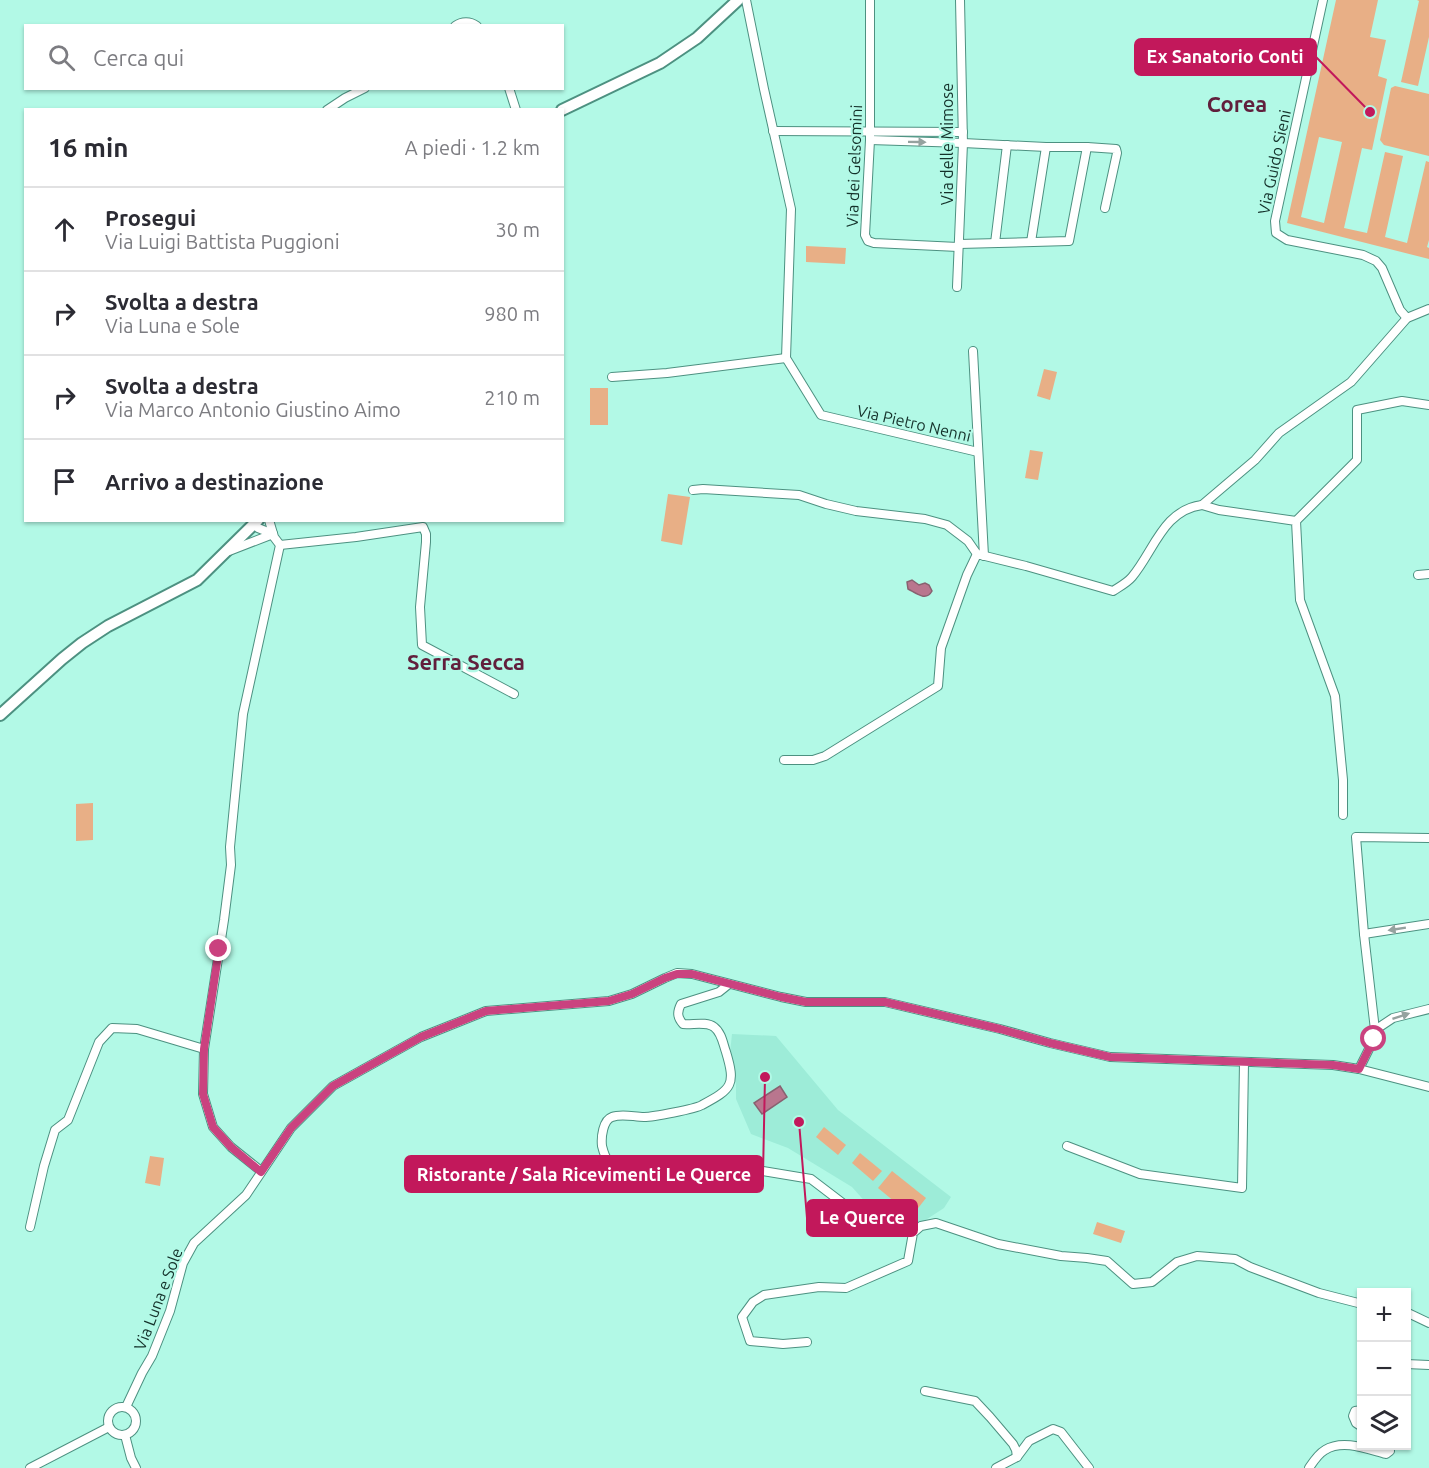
<!DOCTYPE html>
<html lang="it">
<head>
<meta charset="utf-8">
<style>
  :root { --surface:#fff; --page:#f7f7f7; --text:#2b2b33; --muted:#7c7c81; --line:#e1e1e2 }
  body { margin:0; font-family:Ubuntu,sans-serif; background:var(--page); color:var(--text) }
  .controls { position:absolute; right:18px; bottom:18px; display:grid; overflow:hidden; border-radius:0px; box-shadow:0 2px 4px #0004 }
  .controls button { width:54px; height:54px; display:grid; place-items:center; padding:0; border:0; border-bottom:2px solid var(--line); background:var(--surface); color:var(--text); font:30px sans-serif }
  .stop { position:absolute; width:18px; height:18px; margin:-14px; border:4px solid #ca427f; border-radius:50%; background:#fff }
  .stop.end { background:#ca427f; border-color:#fff; box-shadow:0 2px 6px #0008 }
  .list { margin:0; padding:0; list-style:none }
  h2 { display:flex; justify-content:space-between; align-items:center; height:78px; margin:0; padding:0 24px; font-size:26px }
  h2 small { font-size:20px; font-weight:400; color:var(--muted) }
  .list li { display:grid; grid-template-columns:39px 1fr auto; gap:18px; align-items:center; box-sizing:border-box; height:84px; padding:0 24px; border-top:2px solid var(--line) }
  .list b { display:block; font-size:22px; white-space:nowrap }
  .list p { margin:0; font-size:20px; white-space:nowrap; color:var(--muted) }
  .list em { font-size:20px; font-style:normal; color:var(--muted) }
  .icon { flex:none; width:33px; height:33px; fill:none; stroke:currentColor; stroke-width:2; stroke-linecap:round; stroke-linejoin:round }
  .map { position:relative; flex:none; width:1429px; height:1468px; overflow:hidden }
  .search { position:absolute; background:var(--surface); box-shadow:0 2px 4px #0004; left:24px; top:24px; width:540px; height:66px; display:flex; align-items:center; gap:15px; box-sizing:border-box; padding:0 21px; border-radius:0px; color:var(--muted); font-size:22px }
  .panel { position:absolute; background:var(--surface); box-shadow:0 2px 4px #0004; left:24px; top:108px; width:540px; height:414px; border-radius:0px }
  .map>svg:first-child { display:block }
</style>
</head>
<body>
<div class="map">
<svg width="1429" height="1468" viewBox="0 0 1429 1468">
  <rect width="100%" height="100%" fill="#b2f9e6"/>
  <polygon fill="#9decd8" points="732,1034 776,1036 838,1110 951,1197 944,1208 924,1221 904,1227 885,1224 852,1187 788,1148 751,1134 736,1099 736,1083 731,1069 730,1053"/>
  <g fill="#e8af86" fill-rule="evenodd">
    <path d="M1336,0H1378L1370,37L1386,40L1378,76L1387,79L1372,150L1362,148L1344,228L1367,233L1385,152L1403,156L1385,237L1407,243L1426,161L1429,162V240L1427,247L1429,248V259L1287,223ZM1319,137L1342,142L1324,223L1301,217Z"/>
    <polygon points="1417,0 1429,0 1429,37 1418,86 1401,82 1419,1"/>
    <polygon points="1395,86 1429,94 1429,156 1384,145 1380,140 1391,88"/>
    <polygon points="806,246 846,248 845,264 806,262"/>
    <polygon points="1044,369 1057,372 1050,400 1037,396"/>
    <rect x="590" y="388" width="18" height="37"/>
    <polygon points="1030,450 1043,452 1038,480 1025,478"/>
    <polygon points="668,494 690,497 682,545 661,541"/>
    <polygon points="93,803 93,840 76,841 76,804"/>
    <polygon points="824,1127 846,1145 838,1155 816,1137"/>
    <polygon points="860,1153 882,1171 873,1181 852,1163"/>
    <polygon points="150,1156 164,1158 160,1186 145,1183"/>
    <polygon points="892,1171 926,1198 912,1216 878,1188"/>
    <polygon points="1097,1222 1125,1231 1121,1243 1093,1234"/>
  </g>
  <g fill="#b9768e" stroke="#886170" stroke-width="1.5">
    <path d="M912,580L919,585L925,583L929,585L932,591C926,602 916,593 908,589L907,582Z"/>
    <polygon points="780,1086 787,1097 762,1114 754,1103"/>
  </g>
  <g fill="none" stroke-linecap="round" stroke-linejoin="round">
    <g stroke="#4d9181" stroke-width="10">
      <g id="minor">
        <polyline points="746,0 764,89 791,209 786,358 821,415 978,452"/>
        <polyline points="870,0 870,140 865,235 868,241 874,243 958,247"/>
        <polyline points="1323,0 1275,221 1276,233 1287,240 1363,255 1376,261 1382,268 1400,310 1407,318"/>
        <path d="M455,26C462,21 470,21 477,26"/>
        <polyline points="509,88 516,110"/>
        <polyline points="327,110 345,98 365,88"/>
        <polyline points="773,131 963,132"/>
        <polyline points="870,140 963,143 1046,147 1087,147 1069,241 959,244"/>
        <polyline points="1087,147 1116,149 1117,153 1105,208"/>
        <polyline points="1031,242 1046,147"/>
        <polyline points="995,243 1007,145"/>
        <polyline points="957,287 963,143 960,0"/>
        <polyline points="973,351 984,556"/>
        <polyline points="612,377 667,373 786,358"/>
        <polyline points="693,490 703,489 799,495 826,504 856,511 925,519 947,525 968,541 977,554"/>
        <polyline points="1202,505 1219,510 1296,521 1300,600 1335,696 1343,780 1343,815"/>
        <polyline points="1296,521 1357,460 1357,410 1402,401 1429,405"/>
        <polyline points="255,525 258,528 273,534"/>
        <polyline points="280,545 356,537 423,527 426,534 426,542 420,607 422,645 514,694"/>
        <polyline points="229,551 273,534"/>
        <polyline points="1418,575 1429,574"/>
        <path d="M784,760H813L825,756L938,686L941,648L967,575L977,554L1026,566L1113,591C1119,587 1127,583 1132,577C1154,551 1163,510 1202,505L1255,460L1279,433L1351,382L1407,318L1429,309"/>
        <polyline points="1364,934 1429,924"/>
        <path d="M729,984L719,992L681,1004C677,1012 677,1017 683,1024C693,1025 706,1021 714,1027C722,1033 723,1044 726,1052C736,1085 732,1089 702,1105C695,1109 653,1117 644,1117C634,1117 622,1113 612,1117C603,1120 601,1137 602,1146C603,1150 606,1159 609,1162C614,1168 634,1175 642,1178L757,1170L811,1179L849,1208"/>
        <polyline points="1375,1030 1393,1018 1429,1009"/>
        <polyline points="1359,1069 1374,1039 1375,1030 1364,934 1356,837 1429,838"/>
        <polyline points="1067,1146 1140,1174 1242,1188 1244,1062"/>
        <polyline points="261,1171 231,1147 213,1127 203,1094 204,1049 224,920 231,865 230,847 243,714 280,545 274,537 269,520"/>
        <polyline points="30,1227 44,1166 55,1130 68,1120 99,1042 112,1028 137,1029 204,1049"/>
        <polyline points="1406,1312 1429,1323"/>
        <polyline points="807,1342 783,1344 750,1341 742,1317 753,1302 764,1295 819,1287 846,1288 908,1261 913,1233 921,1226 936,1223 998,1244 1061,1256 1087,1258 1107,1261 1133,1284 1152,1282 1177,1262 1197,1256 1235,1259 1250,1267 1319,1293 1362,1304"/>
        <polyline points="1406,1364 1429,1365"/>
        <polyline points="925,1391 975,1401 990,1417 1013,1444 1016,1450 1017,1457"/>
        <circle cx="122" cy="1421" r="14"/>
        <polyline points="126,1407 142,1373 152,1356 170,1311 183,1263 194,1243 246,1195 291,1128 333,1086 421,1037 486,1011 609,1001 632,994 665,978 677,973 692,974 781,997 806,1002 885,1002 1000,1029 1050,1043 1110,1057 1333,1065 1359,1069 1429,1087"/>
        <polyline points="1362,1410 1355,1411 1353,1416 1356,1423 1362,1427"/>
        <polyline points="125,1435 131,1458 136,1468"/>
        <polyline points="30,1468 109,1427"/>
        <polyline points="996,1468 1017,1457 1029,1441 1053,1429 1061,1432 1089,1468"/>
        <path d="M1309,1468C1313,1462 1318,1454 1325,1450C1343,1439 1367,1449 1386,1454L1390,1451L1389,1446"/>
      </g>
    </g>
    <g stroke="#4d9181" stroke-width="14">
      <g id="secondary">
        <polyline points="562,110 660,63 697,38 738,0"/>
        <polyline points="0,715 62,659 82,643 108,626 197,580 258,520"/>
      </g>
    </g>
    <use href="#minor" stroke="#fff" stroke-width="8"/>
    <use href="#secondary" stroke="#fff" stroke-width="10"/>
  </g>
  <defs><path id="oneway-solid" d="M-6-.8H1V-3.2L6.5 0L1 3.2V.8H-6Z" transform="scale(1.5)"/></defs>
  <g fill="#95a29f">
    <use href="#oneway-solid" transform="translate(917 142) rotate(1)"/>
    <use href="#oneway-solid" transform="translate(1397 929) rotate(171)"/>
    <use href="#oneway-solid" transform="translate(1401 1016) rotate(-18)"/>
  </g>
  <g fill="none" stroke-linecap="round" stroke-linejoin="round">
    <polyline stroke="#ca427f" stroke-width="8" points="219,949 204,1049 203,1094 213,1127 231,1147 261,1172 291,1128 333,1086 421,1037 486,1011 609,1001 632,994 665,978 677,974 692,974 781,997 806,1002 885,1002 1000,1029 1050,1043 1110,1057 1333,1065 1359,1069 1374,1039"/>
  </g>
  <g text-anchor="middle" dominant-baseline="central" stroke-width="4.5" stroke-linejoin="round" paint-order="stroke">
    <g font-size="16" fill="#14312a" stroke="#b2f9e6">
      <text transform="translate(947 144) rotate(-90)">Via delle Mimose</text>
      <text transform="translate(1274 162) rotate(-78)">Via Guido Sieni</text>
      <text transform="translate(854 166) rotate(-88)">Via dei Gelsomini</text>
      <text transform="translate(914 423) rotate(13)">Via Pietro Nenni</text>
      <text transform="translate(158 1299) rotate(-69)">Via Luna e Sole</text>
    </g>
    <g font-size="22" font-weight="bold" fill="#611f3c" stroke="#b2f9e6">
      <text x="1237" y="103">Corea</text>
      <text x="466" y="661">Serra Secca</text>
    </g>
  </g>
  <path fill="none" stroke="#c2185b" stroke-width="2" d="M1370 112L1316 57M765 1077L763 1174M799 1122L807 1218"/>
  <g fill="#c2185b" stroke="#b2f9e6" stroke-width="2">
    <circle cx="1370" cy="112" r="6"/>
    <circle cx="765" cy="1077" r="6"/>
    <circle cx="799" cy="1122" r="6"/>
  </g>
  <g fill="#c2185b" stroke="#c2185b" stroke-width="2">
    <rect x="1135" y="39" width="181" height="36" rx="6"/>
    <rect x="405" y="1156" width="358" height="36" rx="6"/>
    <rect x="807" y="1200" width="110" height="36" rx="6"/>
  </g>
  <g font-size="18" text-anchor="middle" font-weight="bold" fill="#fff">
    <text x="1225" y="63">Ex Sanatorio Conti</text>
    <text x="584" y="1181">Ristorante / Sala Ricevimenti Le Querce</text>
    <text x="862" y="1224">Le Querce</text>
  </g>
</svg>
<div class="controls">
<button>+</button>
<button>−</button>
<button><svg class="icon" aria-label="layers" viewBox="0 0 24 24"><path d="M12 4l9 5-9 5-9-5zM3 14l9 5 9-5"/></svg></button>
</div>
<div class="stop" style="left:1374px;top:1039px"></div>
<div class="stop end" style="left:219px;top:949px"></div>
<div class="search"><svg class="icon" aria-label="search" viewBox="0 0 24 24"><circle cx="10" cy="10" r="6"/><path d="M15 15l6 6"/></svg>Cerca qui</div>
<section class="panel">
<h2>16 min<small>A piedi · 1.2 km</small></h2>
<ul class="list">
<li><svg class="icon" aria-label="ahead" viewBox="0 0 24 24"><path d="M12 20V5M6 11l6-6 6 6"/></svg><div><b>Prosegui</b><p>Via Luigi Battista Puggioni</p></div><em>30 m</em></li>
<li><svg class="icon" aria-label="right" viewBox="0 0 24 24"><path d="M7 20v-9h11M14 6l5 5-5 5"/></svg><div><b>Svolta a destra</b><p>Via Luna e Sole</p></div><em>980 m</em></li>
<li><svg class="icon" aria-label="right" viewBox="0 0 24 24"><path d="M7 20v-9h11M14 6l5 5-5 5"/></svg><div><b>Svolta a destra</b><p>Via Marco Antonio Giustino Aimo</p></div><em>210 m</em></li>
<li><svg class="icon" aria-label="arrive" viewBox="0 0 24 24"><path d="M6 21V4h12l-3 4 3 4H6"/></svg><div><b>Arrivo a destinazione</b></div></li>
</ul>
</section>
</div>
</body>
</html>
